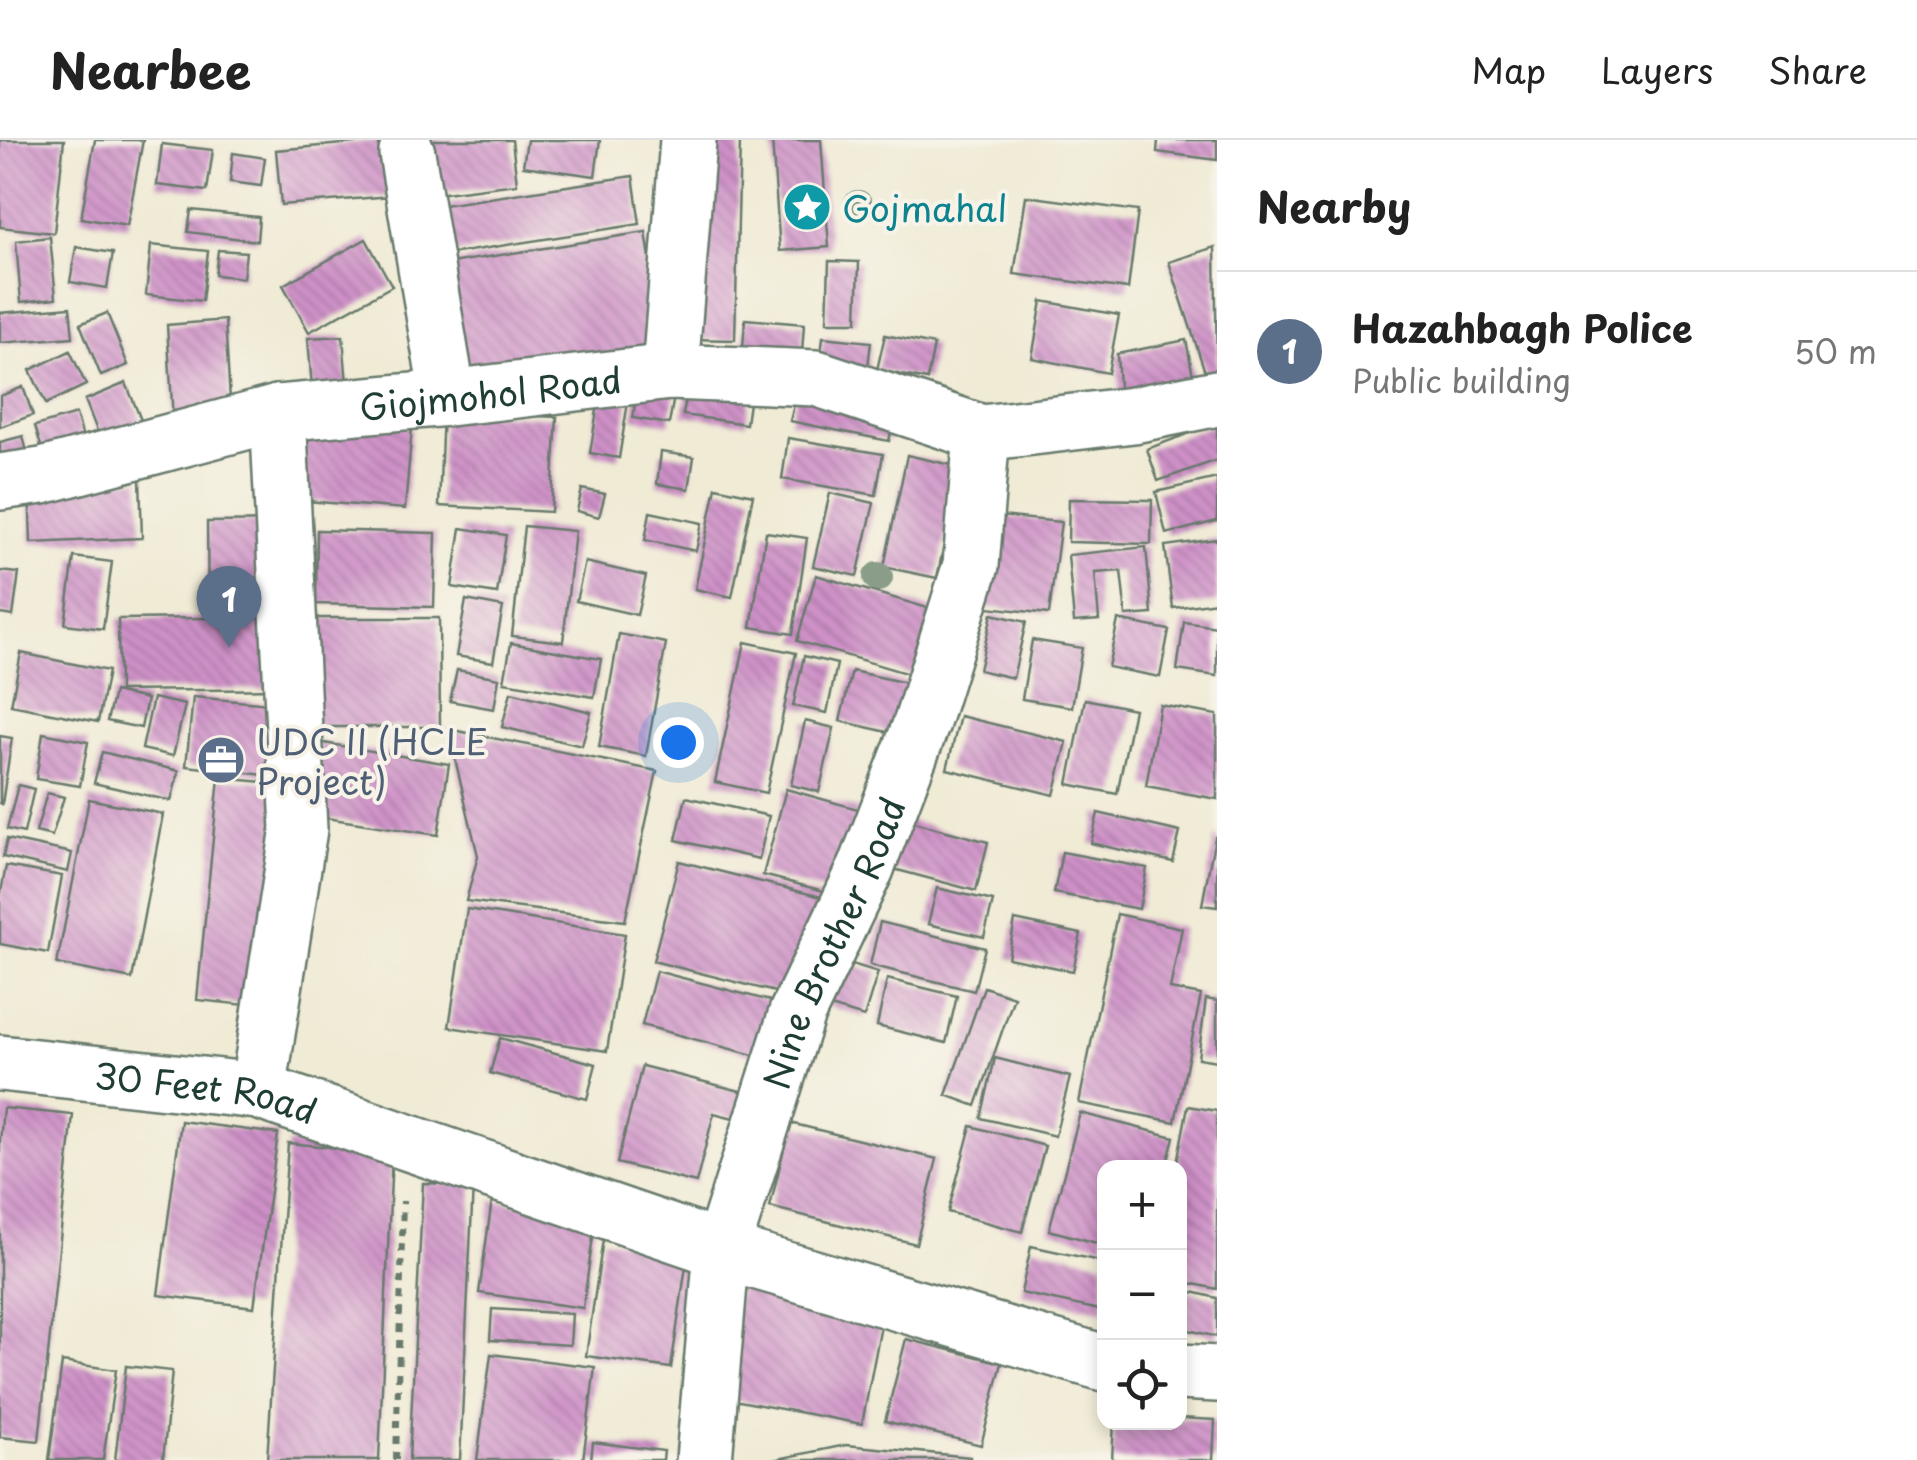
<!DOCTYPE html>
<html lang="en">
<head>
<meta charset="utf-8">
<style>
  :root { --surface:#fff; --page:#f6f6f6; --text:#222; --muted:#767676; --line:#e0e0e0; --accent:#b5179e }
  body { margin:0; font-family:"Playpen Sans",sans-serif; background:var(--page); color:var(--text) }
  .controls { position:absolute; right:30px; bottom:30px; display:grid; overflow:hidden; border-radius:20px; box-shadow:0 5px 15px #0003 }
  .controls button { width:90px; height:90px; display:grid; place-items:center; padding:0; border:0; border-bottom:2px solid var(--line); background:var(--surface); color:var(--text); font:50px sans-serif }
  .you { position:absolute; left:678px; top:602px; width:35px; height:35px; margin:-25px; border:8px solid #fff; border-radius:50%; background:#1a73e8; box-shadow:0 0 0 15px #1a73e833 }
  .badge { display:grid; place-items:center; width:65px; height:65px; border-radius:50%; background:var(--accent); color:#fff; font-size:32px; font-weight:700 }
  .pin { position:absolute; translate:-50% -82px; filter:drop-shadow(0 2px 5px #0008) }
  .pin::after { content:''; position:absolute; top:52px; width:35px; height:30px; background:inherit; clip-path:polygon(0 0,100% 0,50% 100%) }
  .list { margin:0; padding:0; list-style:none }
  h2 { display:flex; justify-content:space-between; align-items:center; height:130px; margin:0; padding:0 40px; font-size:42px }
  h2 small { font-size:32px; font-weight:400; color:var(--muted) }
  .list li { display:grid; grid-template-columns:65px 1fr auto; gap:30px; align-items:center; box-sizing:border-box; height:160px; padding:0 40px; border-top:2px solid var(--line) }
  .list b { display:block; font-size:38px; white-space:nowrap }
  .list p { margin:0; font-size:32px; white-space:nowrap; color:var(--muted) }
  .list em { font-size:32px; font-style:normal; color:var(--muted) }
  .icon { flex:none; width:55px; height:55px; fill:none; stroke:currentColor; stroke-width:2; stroke-linecap:round; stroke-linejoin:round }
  .map { position:relative; flex:none; width:1217px; height:1320px; overflow:hidden }
  header { display:flex; align-items:center; gap:60px; box-sizing:border-box; height:140px; padding:0 50px; background:var(--surface); border-bottom:2px solid var(--line) }
  header strong { font-size:48px }
  nav { display:flex; gap:55px; margin-inline-start:auto; font-size:35px }
  main { display:flex }
  aside { flex:1; background:var(--surface) }
  .map>svg:first-child { display:block }
</style>
</head>
<body>
<header>
<strong>Nearbee</strong>
<nav><a>Map</a><a>Layers</a><a>Share</a></nav>
</header>
<main>
<div class="map">
<svg width="1217" height="1320" viewBox="0 0 1217 1320">
  <defs>
    <pattern id="building-back-hatch" width="6" height="6" patternUnits="userSpaceOnUse" patternTransform="scale(2.5)"><rect width="6" height="6" fill="#cf91c8"/><path d="M-1 5l2 2M0 0l6 6M5-1l2 2" fill="none" stroke="#a778a3"/></pattern>
  </defs>
  <rect width="100%" height="100%" fill="#f7f3e8"/>
  <filter id="ink" filterUnits="userSpaceOnUse"><feTurbulence type="fractalNoise" baseFrequency=".01" numOctaves="2"/><feDisplacementMap in="SourceGraphic" scale="20" xChannelSelector="R" yChannelSelector="G"/><feConvolveMatrix kernelMatrix="1 2 1 2 8 2 1 2 1" color-interpolation-filters="sRGB"/></filter>
  <filter id="wash" filterUnits="userSpaceOnUse"><feTurbulence type="fractalNoise" baseFrequency=".0048" numOctaves="4" result="noise"/><feDisplacementMap in="SourceGraphic" scale="40" xChannelSelector="R" yChannelSelector="G"/><feGaussianBlur stdDeviation="2.25" result="paint"/><feColorMatrix in="noise" values="0 0 0 0 0 0 0 0 0 0 0 0 0 0 0 0 0 1.4 0 .05"/><feComposite in="paint" operator="in"/></filter>
  <g filter="url(#wash)">
    <rect width="100%" height="100%" fill="#f0ebd5"/>
    <g id="blocks">
      <g fill="url(#building-back-hatch)">
        <polygon points="0,0 64,0 54,93 0,87"/>
        <polygon points="95,0 143,0 127,86 81,78"/>
        <polygon points="387,0 391,56 281,65 276,10"/>
        <polygon points="422,0 512,0 517,44 428,55"/>
        <polygon points="527,0 600,0 595,36 523,26"/>
        <polygon points="690,0 740,0 735,200 685,199"/>
        <polygon points="772,0 821,0 829,107 780,111"/>
        <polygon points="1158,0 1217,0 1217,20 1157,12"/>
        <polygon points="162,4 213,10 207,51 157,45"/>
        <polygon points="233,13 265,18 261,46 230,42"/>
        <polygon points="633,36 640,84 431,117 424,68"/>
        <polygon points="1026,56 1138,71 1128,149 1014,134"/>
        <polygon points="191,70 259,77 257,101 188,92"/>
        <polygon points="646,92 664,209 462,242 444,124"/>
        <polygon points="50,97 56,158 21,162 16,101"/>
        <polygon points="366,99 392,146 309,192 283,145"/>
        <polygon points="151,105 208,111 202,161 146,155"/>
        <polygon points="76,107 113,113 107,148 70,142"/>
        <polygon points="1215,107 1217,232 1206,235 1169,122"/>
        <polygon points="218,110 246,112 243,138 215,135"/>
        <polygon points="829,121 859,122 857,182 827,182"/>
        <polygon points="1042,161 1119,175 1108,233 1032,218"/>
        <polygon points="70,167 73,197 0,203 0,173"/>
        <polygon points="107,173 128,225 101,236 80,184"/>
        <polygon points="745,179 804,184 801,227 742,223"/>
        <polygon points="225,180 231,276 173,280 167,185"/>
        <polygon points="885,195 934,205 927,240 877,230"/>
        <polygon points="343,196 347,245 312,248 308,198"/>
        <polygon points="823,197 871,202 867,235 819,231"/>
        <polygon points="1186,200 1196,251 1120,263 1117,214"/>
        <polygon points="70,211 86,245 46,264 30,230"/>
        <polygon points="689,239 751,248 746,284 683,275"/>
        <polygon points="126,243 143,285 101,301 85,260"/>
        <polygon points="638,245 675,251 669,284 633,278"/>
        <polygon points="799,245 897,266 889,301 790,281"/>
        <polygon points="23,247 33,275 0,287 0,256"/>
        <polygon points="599,258 628,262 619,318 590,313"/>
        <polygon points="443,272 557,277 551,372 439,366"/>
        <polygon points="76,274 88,314 47,326 35,286"/>
        <polygon points="301,278 412,287 405,369 294,360"/>
        <polygon points="1217,283 1217,320 1158,341 1147,309"/>
        <polygon points="23,296 31,328 0,336 0,302"/>
        <polygon points="788,298 883,314 876,355 782,339"/>
        <polygon points="661,312 694,317 689,349 657,344"/>
        <polygon points="907,315 960,327 937,438 884,427"/>
        <polygon points="1217,338 1217,381 1166,394 1156,352"/>
        <polygon points="140,339 142,398 31,403 29,344"/>
        <polygon points="716,347 753,355 732,457 695,449"/>
        <polygon points="582,349 605,354 599,377 577,371"/>
        <polygon points="830,353 874,363 857,436 813,426"/>
        <polygon points="1069,359 1152,360 1151,404 1068,402"/>
        <polygon points="650,372 702,383 696,411 645,400"/>
        <polygon points="990,375 1061,382 1049,474 979,466"/>
        <polygon points="277,381 277,549 119,551 118,479 208,478 207,382"/>
        <polygon points="524,386 575,391 563,502 512,496"/>
        <polygon points="461,388 506,395 497,454 452,447"/>
        <polygon points="317,390 436,393 434,467 316,464"/>
        <polygon points="766,392 807,398 793,494 751,487"/>
        <polygon points="1217,399 1217,462 1173,468 1165,406"/>
        <polygon points="1146,407 1152,474 1126,476 1121,431 1095,433 1099,480 1074,482 1068,415"/>
        <polygon points="74,417 112,422 103,489 65,484"/>
        <polygon points="585,422 646,436 637,475 576,461"/>
        <polygon points="0,431 19,433 13,476 0,474"/>
        <polygon points="816,435 948,474 929,540 797,501"/>
        <polygon points="466,460 503,467 493,522 456,516"/>
        <polygon points="992,474 1026,482 1013,538 979,530"/>
        <polygon points="302,478 439,478 440,587 302,587"/>
        <polygon points="1118,480 1169,490 1160,537 1108,527"/>
        <polygon points="1184,482 1217,487 1217,536 1177,530"/>
        <polygon points="619,494 666,503 646,616 599,607"/>
        <polygon points="1032,500 1082,508 1072,567 1022,559"/>
        <polygon points="745,502 796,513 766,653 715,642"/>
        <polygon points="511,503 601,519 594,557 504,542"/>
        <polygon points="21,513 108,531 98,582 11,565"/>
        <polygon points="804,516 837,524 827,573 793,566"/>
        <polygon points="457,530 499,538 494,569 450,561"/>
        <polygon points="852,531 911,544 900,595 840,581"/>
        <polygon points="114,552 147,559 141,588 107,581"/>
        <polygon points="511,552 591,572 582,606 502,587"/>
        <polygon points="193,557 281,565 273,636 186,626"/>
        <polygon points="153,558 185,565 173,616 142,609"/>
        <polygon points="1085,559 1134,569 1117,654 1068,644"/>
        <polygon points="1160,565 1217,575 1217,659 1146,646"/>
        <polygon points="960,576 1067,602 1054,655 947,629"/>
        <polygon points="805,581 834,588 819,652 791,645"/>
        <polygon points="448,589 657,631 625,781 466,761 478,716"/>
        <polygon points="43,593 88,602 80,646 36,639"/>
        <polygon points="0,596 12,598 2,664 0,663"/>
        <polygon points="318,602 449,624 438,695 306,675"/>
        <polygon points="102,612 179,631 171,661 94,643"/>
        <polygon points="219,638 288,644 265,867 197,860"/>
        <polygon points="18,645 34,649 24,693 7,689"/>
        <polygon points="786,649 858,669 835,754 763,735"/>
        <polygon points="47,653 64,657 52,696 36,692"/>
        <polygon points="686,657 769,676 759,719 676,700"/>
        <polygon points="89,659 163,674 132,839 57,824"/>
        <polygon points="1098,673 1180,692 1173,722 1091,703"/>
        <polygon points="902,679 988,702 976,751 890,728"/>
        <polygon points="1215,697 1217,697 1217,767 1202,765"/>
        <polygon points="7,699 72,713 68,732 3,717"/>
        <polygon points="1062,712 1147,728 1139,769 1054,753"/>
        <polygon points="679,721 821,757 795,857 653,821"/>
        <polygon points="6,726 62,736 48,813 0,804 0,757"/>
        <polygon points="937,748 993,761 984,797 928,784"/>
        <polygon points="467,769 625,794 607,911 449,887"/>
        <polygon points="1117,774 1182,788 1170,849 1201,855 1175,982 1079,963"/>
        <polygon points="1015,780 1081,794 1073,831 1008,818"/>
        <polygon points="880,782 985,808 974,851 870,825"/>
        <polygon points="839,820 878,832 864,877 827,866"/>
        <polygon points="656,831 778,863 764,918 642,885"/>
        <polygon points="887,839 957,856 946,903 877,886"/>
        <polygon points="984,847 1014,857 976,966 946,955"/>
        <polygon points="1206,859 1217,861 1217,921 1198,918"/>
        <polygon points="500,898 596,924 587,959 490,933"/>
        <polygon points="995,918 1070,937 1055,996 981,978"/>
        <polygon points="642,926 752,954 745,981 714,973 696,1043 617,1023"/>
        <polygon points="1188,966 1217,971 1217,1149 1180,1141 1180,1028 1176,1028"/>
        <polygon points="3,968 73,975 39,1301 0,1297 0,1001"/>
        <polygon points="1080,973 1174,997 1166,1028 1104,1028 1104,1105 1049,1090"/>
        <polygon points="181,981 278,994 254,1167 158,1155"/>
        <polygon points="790,983 937,1019 916,1104 770,1067"/>
        <polygon points="971,986 1045,1006 1022,1092 948,1072"/>
        <polygon points="288,1003 392,1013 379,1320 267,1320"/>
        <polygon points="423,1043 473,1045 460,1320 409,1320"/>
        <polygon points="492,1060 596,1075 583,1168 479,1153"/>
        <polygon points="603,1099 688,1112 671,1228 586,1216"/>
        <polygon points="1031,1106 1104,1122 1104,1171 1021,1153"/>
        <polygon points="740,1143 884,1170 862,1284 718,1257"/>
        <polygon points="1180,1149 1217,1158 1217,1197 1180,1188"/>
        <polygon points="492,1169 572,1174 570,1205 490,1200"/>
        <polygon points="906,1199 1002,1223 981,1305 885,1281"/>
        <polygon points="491,1214 595,1227 583,1320 477,1320"/>
        <polygon points="62,1222 116,1230 103,1320 49,1320"/>
        <polygon points="126,1226 172,1231 163,1320 115,1320"/>
        <polygon points="1180,1278 1215,1280 1213,1320 1112,1320 1114,1282 1180,1282"/>
        <polygon points="593,1302 664,1311 663,1320 591,1320"/>
        <polygon points="846,1305 970,1317 970,1320 773,1320"/>
      </g>
    </g>
  </g>
  <g filter="url(#ink)">
    <use href="#blocks" fill-opacity="0" stroke="#687a6c" stroke-width="2.5"/>
    <g fill="none" stroke-linecap="round" stroke-linejoin="round">
      <g stroke="#687a6c" stroke-width="60">
        <g id="minor">
          <polyline points="407,13 448,258"/>
          <polyline points="670,232 688,0"/>
          <path id="s1" d="M0,342L42,336L278,273L448,258L670,232L816,238L982,293L1133,275L1217,258"/>
          <path id="s2" d="M0,923L258,951L745,1118L1104,1223"/>
          <polyline points="258,951 299,689 278,273"/>
          <polyline points="1180,1232 1217,1234"/>
          <path id="s3" d="M704,1320L722,1109L797,873L866,728L922,582L971,425L982,293"/>
        </g>
      </g>
      <polyline stroke="#687a6c" stroke-width="6" stroke-dasharray="8 8" stroke-linecap="butt" points="396,1320 403,1061"/>
      <use href="#minor" stroke="#fff" stroke-width="55"/>
    </g>
    <g fill="#899d88">
      <circle cx="858" cy="65" r="15"/>
      <circle cx="878" cy="437" r="15"/>
    </g>
  </g>
  <defs>
    <g id="sight-disc" transform="scale(2.5)"><circle r="9.5" fill="#0f9aa8" stroke="#f7f3e8"/><path d="M0-6L1.8-2.2L6-1.7L2.9 1.2L3.7 5.4L0 3.3L-3.7 5.4L-2.9 1.2L-6-1.7L-1.8-2.2Z" fill="#fff"/></g>
    <g id="office-disc" transform="scale(2.5)"><circle r="9.5" fill="#5c6f8a" stroke="#f7f3e8"/><path d="M-6-3h4V-5.5h4V-3h4V5H-6ZM-1-4.5V-3h2v-1.5ZM-6 0V1H6V0Z" fill="#fff"/></g>
  </defs>
  <g fill-rule="evenodd">
    <use href="#sight-disc" x="807" y="67"/>
    <use href="#office-disc" x="221" y="620"/>
  </g>
  <g text-anchor="middle" dominant-baseline="central" stroke-width="8" stroke-linejoin="round" paint-order="stroke">
    <g font-size="35" fill="#0d838f" stroke="#f7f3e8" text-anchor="start">
      <text x="842" y="67">Gojmahal</text>
    </g>
    <g font-size="35" fill="#1f3d34" stroke="#f7f3e8">
      <text stroke="none"><textPath href="#s1" startOffset="500">Giojmohol Road</textPath></text>
      <text stroke="none"><textPath href="#s3" startOffset="538">Nine Brother Road</textPath></text>
      <text stroke="none"><textPath href="#s2" startOffset="208">30 Feet Road</textPath></text>
    </g>
    <g font-size="35" fill="#4e5e75" stroke="#f7f3e8" text-anchor="start">
      <text x="256" y="600">UDC II (HCLE<tspan x="256" dy="40">Project)</tspan></text>
    </g>
  </g>
</svg>
<div class="controls">
<button>+</button>
<button>−</button>
<button><svg class="icon" aria-label="locate" viewBox="0 0 24 24"><circle cx="12" cy="12" r="6"/><path d="M12 2v4M12 18v4M2 12h4M18 12h4"/></svg></button>
</div>
<div class="you"></div>
<div class="pin badge" style="left:229px;top:508px;background:#5c6f8a">1</div>
</div>
<aside>
<h2>Nearby<small></small></h2>
<ul class="list">
<li><span class="badge" style="background:#5c6f8a">1</span><div><b>Hazahbagh Police</b><p>Public building</p></div><em>50 m</em></li>
</ul>
</aside>
</main>
</body>
</html>
